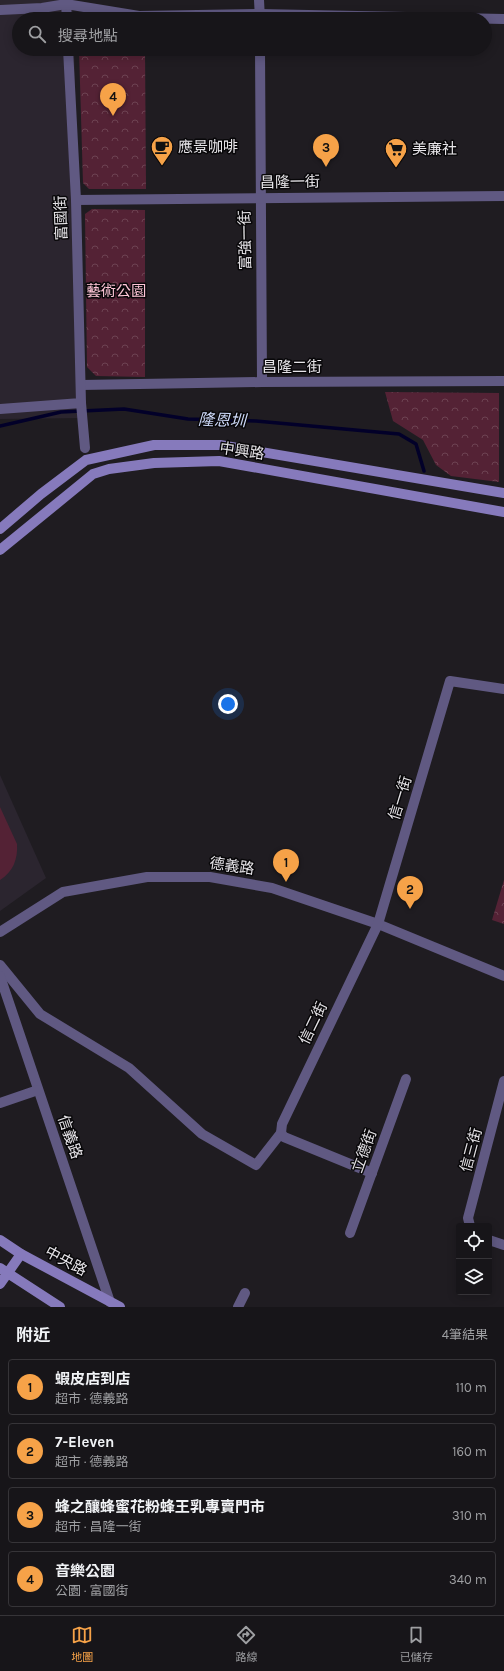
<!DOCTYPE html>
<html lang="zh-TW">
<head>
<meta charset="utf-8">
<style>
  :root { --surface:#171519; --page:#201e22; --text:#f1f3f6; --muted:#9e9fa2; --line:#363438; --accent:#f6a248 }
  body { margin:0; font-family:Karla,"Noto Sans TC",sans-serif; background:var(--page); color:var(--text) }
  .controls { position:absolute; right:12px; bottom:12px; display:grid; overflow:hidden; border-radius:4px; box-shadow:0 2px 10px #0003 }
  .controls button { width:36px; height:36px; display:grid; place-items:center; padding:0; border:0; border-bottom:1px solid var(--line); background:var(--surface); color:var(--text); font:20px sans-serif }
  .you { position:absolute; left:228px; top:704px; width:14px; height:14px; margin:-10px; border:3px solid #fff; border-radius:50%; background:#1a73e8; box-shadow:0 0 0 6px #1a73e833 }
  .badge { display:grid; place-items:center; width:26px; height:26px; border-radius:50%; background:var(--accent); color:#111; font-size:13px; font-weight:700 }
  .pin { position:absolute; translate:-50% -33px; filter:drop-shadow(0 1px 2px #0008) }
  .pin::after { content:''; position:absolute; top:21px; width:14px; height:12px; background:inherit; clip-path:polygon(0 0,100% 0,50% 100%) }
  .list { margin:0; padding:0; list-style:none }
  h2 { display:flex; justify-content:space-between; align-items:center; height:52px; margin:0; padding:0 16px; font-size:17px }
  h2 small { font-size:13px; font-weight:400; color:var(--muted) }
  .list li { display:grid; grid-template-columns:26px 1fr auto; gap:12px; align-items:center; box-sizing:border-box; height:56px; margin:0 8px 8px; padding:0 8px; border:1px solid var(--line); border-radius:4px }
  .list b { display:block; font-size:15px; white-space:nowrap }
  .list p { margin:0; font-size:13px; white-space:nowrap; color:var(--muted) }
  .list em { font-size:13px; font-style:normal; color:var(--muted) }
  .icon { flex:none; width:22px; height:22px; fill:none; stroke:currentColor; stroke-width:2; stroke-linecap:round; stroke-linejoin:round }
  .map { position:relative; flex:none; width:504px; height:1307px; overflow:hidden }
  .search { position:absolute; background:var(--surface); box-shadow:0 2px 10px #0003; left:12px; right:12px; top:12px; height:44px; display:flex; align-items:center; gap:10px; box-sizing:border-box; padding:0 14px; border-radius:22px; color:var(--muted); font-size:15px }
  .sheet { height:308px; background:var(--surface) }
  nav { display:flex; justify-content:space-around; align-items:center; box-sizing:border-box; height:56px; border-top:1px solid var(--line); background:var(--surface); font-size:11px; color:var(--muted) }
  nav a { display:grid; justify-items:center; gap:2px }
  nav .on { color:var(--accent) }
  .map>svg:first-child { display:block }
</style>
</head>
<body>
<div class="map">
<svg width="504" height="1307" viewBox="0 0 504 1307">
  <defs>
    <pattern id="park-crowns" width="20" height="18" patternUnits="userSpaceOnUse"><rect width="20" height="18" fill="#542235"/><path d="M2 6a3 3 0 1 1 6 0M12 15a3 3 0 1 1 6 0" fill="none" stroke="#6d4252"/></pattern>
  </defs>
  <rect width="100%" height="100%" fill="#1f1c21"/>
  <g fill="#2b252f">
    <polygon points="0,0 72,0 73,19 19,19 19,49 74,49 84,418 0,419"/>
    <polygon points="0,775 46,878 0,911"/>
  </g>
  <path fill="#542235" d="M0,807L17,844C18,859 13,872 0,880Z"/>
  <g fill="url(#park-crowns)">
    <polygon points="79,49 145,49 146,189 89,189 83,183"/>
    <polygon points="92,209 145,210 145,377 96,376 87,367 85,214"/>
    <polygon points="385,392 499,393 499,482 451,476 436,465 423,440 393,421"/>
    <polygon points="504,880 504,924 492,920"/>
  </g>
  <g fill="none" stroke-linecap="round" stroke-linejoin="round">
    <polyline stroke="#020029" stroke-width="3.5" points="0,426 61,412 124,409 188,419 256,421 399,434 416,444 424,471"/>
    <g stroke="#605982" stroke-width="10">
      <polyline points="259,0 260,19"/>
      <polyline points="66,4 67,19"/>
      <polyline points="0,10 42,8 66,4 139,16 260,14 504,19"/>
      <polyline points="260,49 262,382"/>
      <polyline points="76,200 504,196"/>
      <polyline points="81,385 262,382 504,381"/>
      <polyline points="81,403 85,448"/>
      <polyline points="0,409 81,403 76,200 68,49"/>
      <polyline points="0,932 63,892 147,877 210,877 272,888 378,924 504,976"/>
      <polyline points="0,965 40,1014 129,1068 202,1134 256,1165 281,1133"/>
      <polyline points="0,976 110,1302"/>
      <polyline points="0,1103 38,1090"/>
      <polyline points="372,1173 284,1137 281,1133 282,1124 378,924 450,681 504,689"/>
      <polyline points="470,1226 468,1218 504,1081"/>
      <polyline points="350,1233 406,1079"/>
      <polyline points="489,1240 504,1245"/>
      <polyline points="238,1307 245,1293"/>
    </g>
    <g stroke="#867abc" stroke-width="10">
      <polyline points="0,529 41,494 86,460 154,445 220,445 504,493"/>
      <polyline points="0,550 93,474 109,469 154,463 219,461 504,512"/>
      <polyline points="0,1240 21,1254 120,1307"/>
      <polyline points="0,1268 60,1307"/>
      <polyline points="0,1284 21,1254"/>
    </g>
  </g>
  <defs>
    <g id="cafe-pin" transform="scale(1.15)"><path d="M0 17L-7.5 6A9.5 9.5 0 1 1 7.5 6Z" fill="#f6a248" stroke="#080709"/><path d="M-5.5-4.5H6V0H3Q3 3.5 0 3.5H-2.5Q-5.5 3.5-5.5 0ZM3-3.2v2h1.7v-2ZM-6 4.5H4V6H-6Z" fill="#111"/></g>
    <g id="supermarket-pin" transform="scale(1.15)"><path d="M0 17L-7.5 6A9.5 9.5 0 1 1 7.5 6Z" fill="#f6a248" stroke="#080709"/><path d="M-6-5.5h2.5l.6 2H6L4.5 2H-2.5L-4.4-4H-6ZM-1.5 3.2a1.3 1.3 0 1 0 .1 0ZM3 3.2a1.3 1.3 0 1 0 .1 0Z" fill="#111"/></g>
  </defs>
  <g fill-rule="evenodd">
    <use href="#cafe-pin" x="162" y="147"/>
    <use href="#supermarket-pin" x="396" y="149"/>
  </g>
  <g text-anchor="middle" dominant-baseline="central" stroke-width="3" stroke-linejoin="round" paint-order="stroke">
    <g font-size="15" fill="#e6e4e8" stroke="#080709" text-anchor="start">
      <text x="178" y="147">應景咖啡</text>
      <text x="412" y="149">美廉社</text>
    </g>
    <g font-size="15" fill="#e6e4e8" stroke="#080709">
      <text transform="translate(290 182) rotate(-1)">昌隆一街</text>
      <text transform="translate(61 218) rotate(-92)">富國街</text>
      <text transform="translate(245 240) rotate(-91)">富強一街</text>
      <text x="292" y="367">昌隆二街</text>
      <text transform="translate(242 451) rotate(8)">中興路</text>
      <text transform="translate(400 798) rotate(-73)">信一街</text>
      <text transform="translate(232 866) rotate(8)">德義路</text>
      <text transform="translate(313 1023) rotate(-64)">信二街</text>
      <text transform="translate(70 1137) rotate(71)">信義路</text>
      <text transform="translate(471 1150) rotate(-75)">信三街</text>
      <text transform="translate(364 1151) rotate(-70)">立德街</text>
      <text transform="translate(66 1261) rotate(28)">中央路</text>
    </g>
    <g font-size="15" fill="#fec5d7" stroke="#080709">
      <text x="116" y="291">藝術公園</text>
    </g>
    <g font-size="16" font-style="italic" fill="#cedafa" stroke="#080709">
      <text transform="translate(222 420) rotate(2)">隆恩圳</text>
    </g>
  </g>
</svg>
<div class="controls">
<button><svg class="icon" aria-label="locate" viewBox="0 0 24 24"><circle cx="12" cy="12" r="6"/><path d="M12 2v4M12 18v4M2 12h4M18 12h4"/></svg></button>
<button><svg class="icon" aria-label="layers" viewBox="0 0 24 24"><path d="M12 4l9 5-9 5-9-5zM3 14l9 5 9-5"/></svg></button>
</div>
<div class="you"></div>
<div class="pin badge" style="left:286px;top:882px">1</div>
<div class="pin badge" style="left:410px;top:909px">2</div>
<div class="pin badge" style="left:326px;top:167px">3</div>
<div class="pin badge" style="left:113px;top:116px">4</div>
<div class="search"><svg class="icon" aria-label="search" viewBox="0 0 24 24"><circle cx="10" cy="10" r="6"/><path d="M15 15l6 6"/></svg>搜尋地點</div>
</div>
<section class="sheet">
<h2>附近<small>4筆結果</small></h2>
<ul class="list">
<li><span class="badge">1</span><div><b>蝦皮店到店</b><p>超市 · 德義路</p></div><em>110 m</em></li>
<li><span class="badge">2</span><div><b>7-Eleven</b><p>超市 · 德義路</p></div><em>160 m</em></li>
<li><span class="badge">3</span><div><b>蜂之釀蜂蜜花粉蜂王乳專賣門市</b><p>超市 · 昌隆一街</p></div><em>310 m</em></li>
<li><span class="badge">4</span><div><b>音樂公園</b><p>公園 · 富國街</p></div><em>340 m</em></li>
</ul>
</section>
<nav>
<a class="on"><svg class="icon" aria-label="map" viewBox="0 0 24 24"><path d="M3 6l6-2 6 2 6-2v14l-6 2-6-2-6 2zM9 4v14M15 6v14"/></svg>地圖</a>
<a><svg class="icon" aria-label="directions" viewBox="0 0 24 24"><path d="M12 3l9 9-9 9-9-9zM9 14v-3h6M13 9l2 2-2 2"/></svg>路線</a>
<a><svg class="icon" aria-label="saved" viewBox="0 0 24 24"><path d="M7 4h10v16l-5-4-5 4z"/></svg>已儲存</a>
</nav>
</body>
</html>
